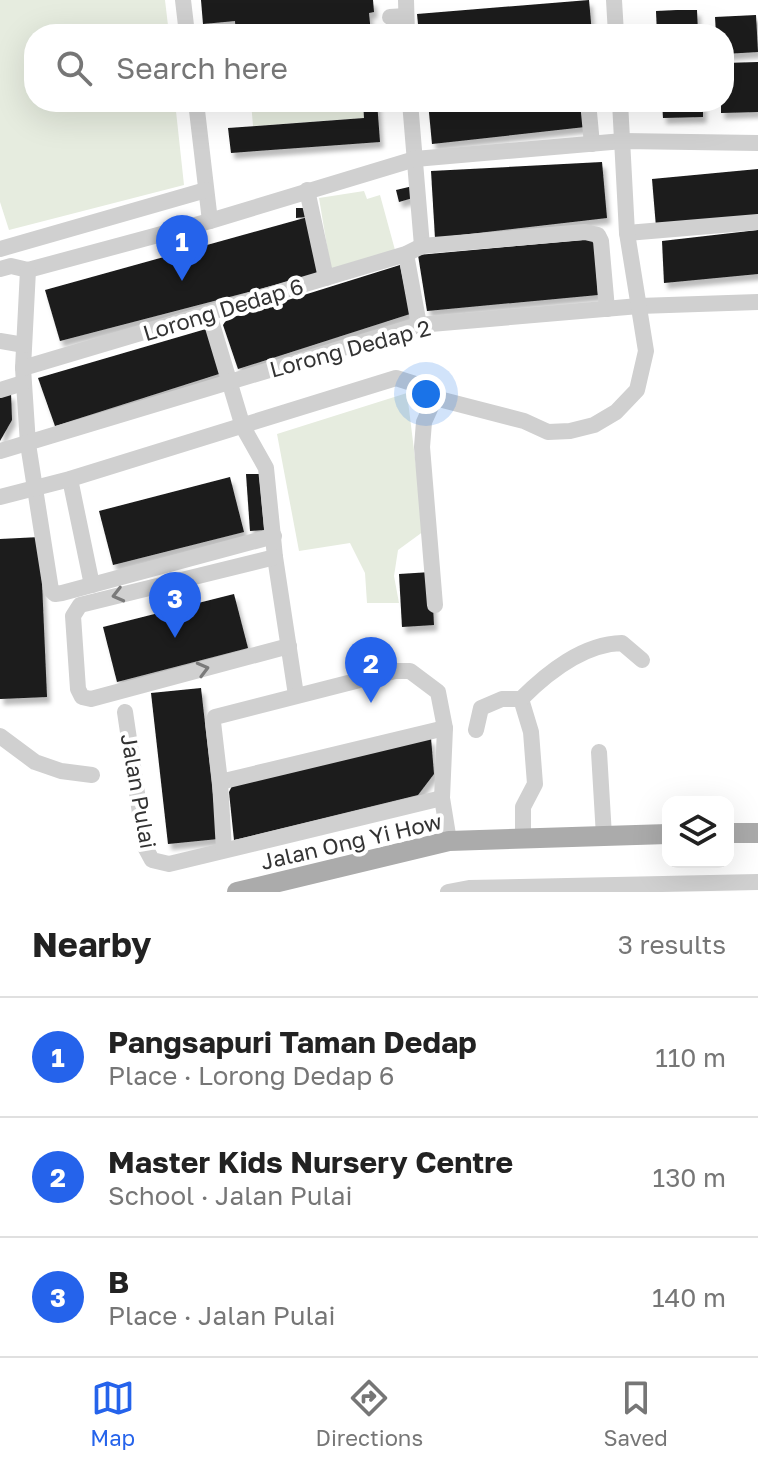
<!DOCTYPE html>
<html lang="en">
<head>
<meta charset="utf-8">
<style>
  :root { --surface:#fff; --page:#f2f2f2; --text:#222; --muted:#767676; --line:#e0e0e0; --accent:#2563eb }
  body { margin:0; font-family:"Golos Text",sans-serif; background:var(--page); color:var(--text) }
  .controls { position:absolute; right:24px; bottom:24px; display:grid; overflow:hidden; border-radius:16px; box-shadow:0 8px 32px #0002 }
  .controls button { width:72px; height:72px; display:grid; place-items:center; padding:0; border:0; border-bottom:2px solid var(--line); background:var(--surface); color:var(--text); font:40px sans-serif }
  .you { position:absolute; left:426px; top:394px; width:28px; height:28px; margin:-20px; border:6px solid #fff; border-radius:50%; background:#1a73e8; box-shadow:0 0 0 12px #1a73e833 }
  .badge { display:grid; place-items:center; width:52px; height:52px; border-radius:50%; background:var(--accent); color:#fff; font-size:26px; font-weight:700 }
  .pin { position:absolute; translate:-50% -66px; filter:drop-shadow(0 2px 4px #0008) }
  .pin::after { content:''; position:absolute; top:42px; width:28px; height:24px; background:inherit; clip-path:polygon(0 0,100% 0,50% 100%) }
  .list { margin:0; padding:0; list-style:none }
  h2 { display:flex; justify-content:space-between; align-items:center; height:104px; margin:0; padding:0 32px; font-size:34px }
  h2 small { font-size:26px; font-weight:400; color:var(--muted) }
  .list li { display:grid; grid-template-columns:52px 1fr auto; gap:24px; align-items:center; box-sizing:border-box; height:120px; padding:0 32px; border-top:2px solid var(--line) }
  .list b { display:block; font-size:30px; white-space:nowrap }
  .list p { margin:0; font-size:26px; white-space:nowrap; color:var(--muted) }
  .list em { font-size:26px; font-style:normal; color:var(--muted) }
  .icon { flex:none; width:44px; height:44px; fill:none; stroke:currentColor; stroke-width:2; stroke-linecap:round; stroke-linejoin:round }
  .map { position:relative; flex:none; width:758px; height:892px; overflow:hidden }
  .search { position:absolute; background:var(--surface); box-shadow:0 8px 32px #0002; left:24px; right:24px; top:24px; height:88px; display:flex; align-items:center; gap:20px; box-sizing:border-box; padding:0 28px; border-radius:32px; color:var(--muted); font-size:30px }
  .sheet { height:464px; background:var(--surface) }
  nav { display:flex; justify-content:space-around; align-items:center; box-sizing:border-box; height:112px; border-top:2px solid var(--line); background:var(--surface); font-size:22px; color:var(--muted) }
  nav a { display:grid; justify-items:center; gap:4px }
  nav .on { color:var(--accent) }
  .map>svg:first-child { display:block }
</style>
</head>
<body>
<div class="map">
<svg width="758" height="892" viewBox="0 0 758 892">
  <defs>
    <filter id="shadow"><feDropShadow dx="3.5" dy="6" stdDeviation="2" flood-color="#0004"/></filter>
  </defs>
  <rect width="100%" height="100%" fill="#fff"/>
  <g fill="#e6ecdf">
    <polygon points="0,0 165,0 169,34 34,34 34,102 175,102 184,185 9,230 0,202"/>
    <polygon points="251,102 363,102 364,118 253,126"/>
    <polygon points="364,191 367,199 380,195 395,250 331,270 319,198"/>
    <polygon points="407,393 424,531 398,550 394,576 399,603 367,603 365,573 350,543 299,551 277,434"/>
  </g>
  <g fill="#1a1a1a" filter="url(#shadow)">
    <polygon points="201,0 373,0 374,12 369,13 371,34 236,34 235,21 203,24"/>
    <polygon points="589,0 592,34 419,34 417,14"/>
    <polygon points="677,10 697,10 698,34 657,34 656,11"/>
    <polygon points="756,15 758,52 724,54 724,34 716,34 715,17"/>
    <polygon points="758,62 758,112 721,113 721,102 724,102 724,63"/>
    <polygon points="363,102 377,102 380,142 231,153 228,128 364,118"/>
    <polygon points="428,102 582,102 585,127 432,144"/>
    <polygon points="662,102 703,102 703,117 663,118"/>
    <polygon points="602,162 607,218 435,238 431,171"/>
    <polygon points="758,169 758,215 656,227 652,179"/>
    <polygon points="413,186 416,197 399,202 396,190"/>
    <polygon points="296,208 306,208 306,217 296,218"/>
    <polygon points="308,217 321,273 60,341 45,290"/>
    <polygon points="758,230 758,274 664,283 662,241"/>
    <polygon points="594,239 598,295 427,311 418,255"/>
    <polygon points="400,265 410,314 238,369 223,325 227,319"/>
    <polygon points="206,329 222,373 55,426 38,378"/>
    <polygon points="11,393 12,420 0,441 0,396"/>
    <polygon points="246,474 259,474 264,530 250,531"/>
    <polygon points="230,477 244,532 113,565 99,511"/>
    <polygon points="40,537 47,697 0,699 0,539"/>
    <polygon points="431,572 434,625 402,627 399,574"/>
    <polygon points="234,594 248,648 117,682 103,627"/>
    <polygon points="201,688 218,839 168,844 151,693"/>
    <polygon points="431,738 434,774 418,795 234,840 229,792 232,786"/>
  </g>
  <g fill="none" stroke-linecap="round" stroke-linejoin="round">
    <g stroke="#d0d0d0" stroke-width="16">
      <polyline points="183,0 187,34"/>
      <polyline points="406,0 407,34"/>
      <polyline points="614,0 616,34"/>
      <polyline points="390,17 406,16"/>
      <polyline points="196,102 210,221"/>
      <polyline points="410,102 422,246"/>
      <polyline points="588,102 592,144"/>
      <polyline points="307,190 326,278"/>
      <polyline points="627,233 758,222"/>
      <polyline points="0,249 206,190"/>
      <polyline points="406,254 419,325"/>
      <polyline points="0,269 11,266 28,270 210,221 415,159 623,141 758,143"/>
      <polyline points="28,270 23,368 28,444 51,590 55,594 62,593 274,536"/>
      <polyline points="209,314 243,427 266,468 275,557 296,695"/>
      <polyline points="0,341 24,345"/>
      <polyline points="23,368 406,254 422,246 585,232 598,235 601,241 607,309"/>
      <polyline points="0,390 23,383"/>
      <polyline points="435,398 424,422 422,447 435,605"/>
      <polyline points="0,451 419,325 639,306 758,302"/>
      <polyline points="70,479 92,585"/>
      <polyline points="0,497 70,479 396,378 415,384 435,398 524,421 548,432 570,431 594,425 616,412 637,390 646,351 627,233 620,102"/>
      <polyline points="275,557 80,605 73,616 78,689 82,697 91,699 289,646"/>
      <polyline points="521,699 531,732 535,784 523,807 523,838"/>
      <polyline points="125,712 145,847 152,860 169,864 442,798"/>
      <path d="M476,730L481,708L502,699H521C548,672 583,644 622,643L642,660"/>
      <polyline points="0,736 35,762 61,771 92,775"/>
      <polyline points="599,752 604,836"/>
      <polyline points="220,782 445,728"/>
      <polyline points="224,850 220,782 213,722 215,717 395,671 410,671 438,692 445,728 442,798 449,841"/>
      <polyline points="448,892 469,888 758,882"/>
    </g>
    <g stroke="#ababab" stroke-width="20">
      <polyline points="728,833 758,833"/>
      <polyline points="237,892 449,841 668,834"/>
    </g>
  </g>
  <defs><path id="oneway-chevron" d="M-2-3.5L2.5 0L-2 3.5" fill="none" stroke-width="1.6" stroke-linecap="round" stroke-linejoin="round" transform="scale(2)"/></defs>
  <g stroke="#7a7a7a">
    <use href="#oneway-chevron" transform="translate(118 595) rotate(166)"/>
    <use href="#oneway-chevron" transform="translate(203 669) rotate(-15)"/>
  </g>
  <g text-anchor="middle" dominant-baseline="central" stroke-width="8" stroke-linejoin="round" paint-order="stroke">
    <g font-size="22" fill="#333" stroke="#fff">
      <text transform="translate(223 309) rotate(-17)">Lorong Dedap 6</text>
      <text transform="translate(350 348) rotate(-15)">Lorong Dedap 2</text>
      <text transform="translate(139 791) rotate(80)">Jalan Pulai</text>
      <text transform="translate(351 841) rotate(-13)">Jalan Ong Yi How</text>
    </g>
  </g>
</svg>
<div class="controls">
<button><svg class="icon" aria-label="layers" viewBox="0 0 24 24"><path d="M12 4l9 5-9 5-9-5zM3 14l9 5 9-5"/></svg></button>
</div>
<div class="you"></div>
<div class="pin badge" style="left:182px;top:281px">1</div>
<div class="pin badge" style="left:371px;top:703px">2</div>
<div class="pin badge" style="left:175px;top:638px">3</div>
<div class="search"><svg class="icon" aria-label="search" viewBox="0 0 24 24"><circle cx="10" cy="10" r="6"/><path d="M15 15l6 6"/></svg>Search here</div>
</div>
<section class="sheet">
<h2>Nearby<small>3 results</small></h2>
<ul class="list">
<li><span class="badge">1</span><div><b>Pangsapuri Taman Dedap</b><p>Place · Lorong Dedap 6</p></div><em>110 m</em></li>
<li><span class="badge">2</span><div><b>Master Kids Nursery Centre</b><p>School · Jalan Pulai</p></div><em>130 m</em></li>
<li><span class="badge">3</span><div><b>B</b><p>Place · Jalan Pulai</p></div><em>140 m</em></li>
</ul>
</section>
<nav>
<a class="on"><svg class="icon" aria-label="map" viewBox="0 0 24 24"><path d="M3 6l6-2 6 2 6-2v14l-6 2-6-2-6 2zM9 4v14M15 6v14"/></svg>Map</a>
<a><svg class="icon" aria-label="directions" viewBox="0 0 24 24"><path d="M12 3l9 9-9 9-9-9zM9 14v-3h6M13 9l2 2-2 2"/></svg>Directions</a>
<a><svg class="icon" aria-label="saved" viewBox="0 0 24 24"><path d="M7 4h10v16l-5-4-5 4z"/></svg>Saved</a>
</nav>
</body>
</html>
